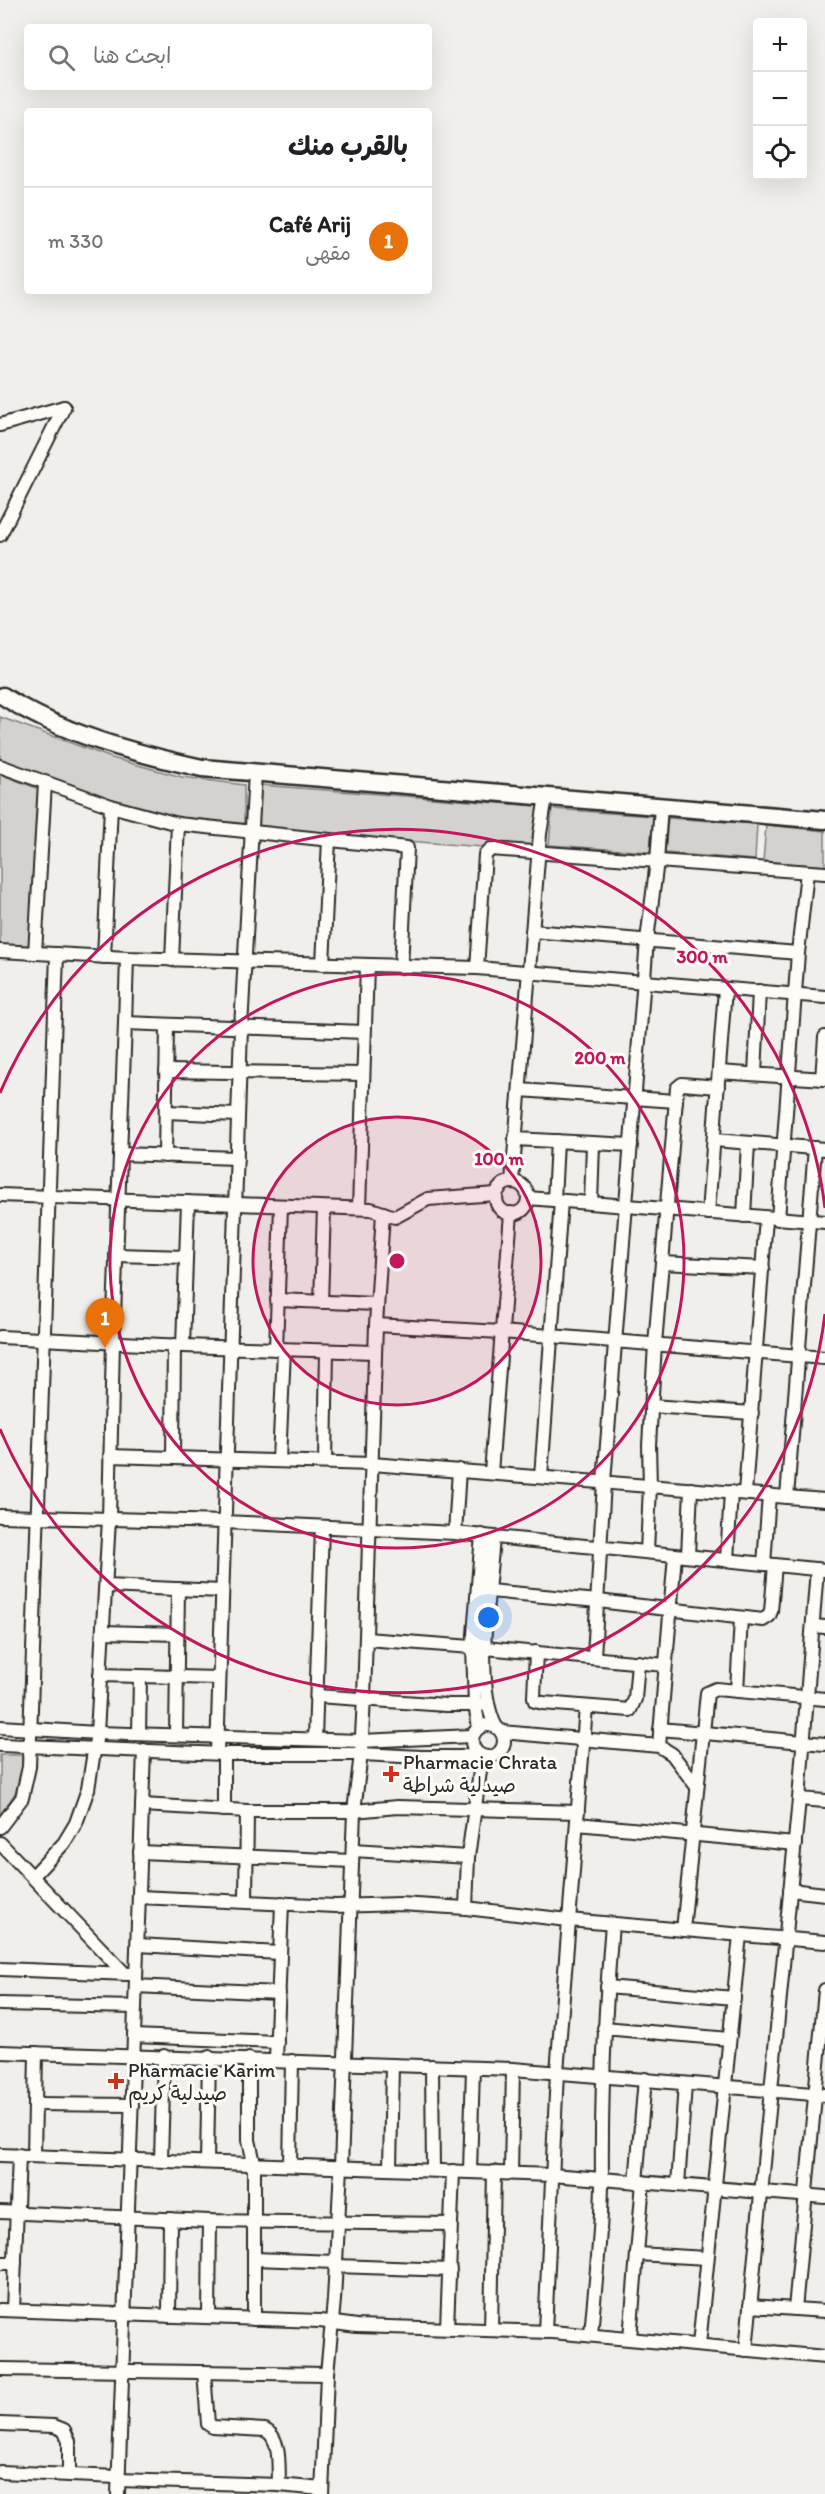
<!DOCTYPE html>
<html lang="ar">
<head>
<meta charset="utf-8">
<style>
  :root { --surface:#fff; --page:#f2f2f2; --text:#202124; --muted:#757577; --line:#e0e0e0; --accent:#0b8043 }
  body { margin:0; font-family:Itim,"Playpen Sans Arabic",sans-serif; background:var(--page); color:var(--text); direction:rtl }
  .controls { position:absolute; right:18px; top:18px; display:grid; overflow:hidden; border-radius:6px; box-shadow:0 6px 24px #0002 }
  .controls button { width:54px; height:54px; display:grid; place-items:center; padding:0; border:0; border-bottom:2px solid var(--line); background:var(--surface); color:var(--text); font:30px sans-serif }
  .you { position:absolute; left:489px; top:1618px; width:21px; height:21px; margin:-15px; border:4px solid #fff; border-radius:50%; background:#1a73e8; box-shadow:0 0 0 9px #1a73e833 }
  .badge { display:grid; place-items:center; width:39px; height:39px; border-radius:50%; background:var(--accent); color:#fff; font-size:20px; font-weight:700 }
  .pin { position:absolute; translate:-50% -50px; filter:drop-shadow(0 2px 3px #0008) }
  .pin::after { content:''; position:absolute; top:32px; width:21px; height:18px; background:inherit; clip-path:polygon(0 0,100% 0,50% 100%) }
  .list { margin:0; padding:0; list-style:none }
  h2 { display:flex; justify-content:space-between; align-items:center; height:78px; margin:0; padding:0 24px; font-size:26px }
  h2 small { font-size:20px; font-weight:400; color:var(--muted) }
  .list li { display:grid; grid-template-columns:39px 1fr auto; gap:18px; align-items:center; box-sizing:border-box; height:108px; padding:0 24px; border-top:2px solid var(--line) }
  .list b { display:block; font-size:22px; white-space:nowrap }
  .list p { margin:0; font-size:20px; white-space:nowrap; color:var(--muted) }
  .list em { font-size:20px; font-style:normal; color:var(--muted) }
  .icon { flex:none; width:33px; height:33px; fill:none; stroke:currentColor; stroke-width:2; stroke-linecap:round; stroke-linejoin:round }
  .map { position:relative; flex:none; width:825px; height:2494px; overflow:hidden; direction:ltr }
  .search { position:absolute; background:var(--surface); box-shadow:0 6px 24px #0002; left:24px; top:24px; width:408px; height:66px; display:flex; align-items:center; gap:15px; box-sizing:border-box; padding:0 21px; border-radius:6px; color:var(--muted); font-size:22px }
  .panel { position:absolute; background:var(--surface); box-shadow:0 6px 24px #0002; left:24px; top:108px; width:408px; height:186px; border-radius:6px; direction:rtl }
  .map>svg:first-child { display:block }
</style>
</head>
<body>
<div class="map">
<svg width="825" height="2494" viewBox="0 0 825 2494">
  <rect width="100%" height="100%" fill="#f0efeb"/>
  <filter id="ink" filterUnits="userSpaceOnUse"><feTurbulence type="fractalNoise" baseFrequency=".0167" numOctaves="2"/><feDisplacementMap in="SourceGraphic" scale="12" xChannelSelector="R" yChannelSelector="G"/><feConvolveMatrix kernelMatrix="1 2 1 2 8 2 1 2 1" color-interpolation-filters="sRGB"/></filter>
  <g filter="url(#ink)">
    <g fill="#d3d2cf" stroke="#7f7e7d" stroke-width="1.5">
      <polygon points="0,717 112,758 182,777 244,785 244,829 186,821 111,802 0,761"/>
      <polygon points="0,774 39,789 33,948 0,947"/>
      <polygon points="259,785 538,806 535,845 491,842 483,847 255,829"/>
      <polygon points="552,809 653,816 650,852 549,845"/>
      <polygon points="668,818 757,824 755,860 665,853"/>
      <polygon points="766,825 825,831 825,866 763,861"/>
      <polygon points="0,1755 22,1755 24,1774 14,1795 0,1815"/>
    </g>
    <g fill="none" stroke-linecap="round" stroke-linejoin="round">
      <g stroke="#2b2b2b" stroke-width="16">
        <g id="minor">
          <polyline points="0,425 64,407"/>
          <polyline points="0,535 64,407"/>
          <polyline points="0,766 111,806 178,824 407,848 401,967"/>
          <polyline points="532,931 798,953"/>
          <polyline points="0,951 127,958 477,968 825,997"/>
          <polyline points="35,953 45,783"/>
          <polyline points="104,957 111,806"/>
          <polyline points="172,960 178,824"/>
          <polyline points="323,964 329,840"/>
          <polyline points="477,968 485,855 491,849 825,873"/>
          <polyline points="125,1023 127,958"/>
          <polyline points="166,1071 363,1074"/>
          <polyline points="719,1072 825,1079"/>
          <polyline points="755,1074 759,991"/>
          <polyline points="822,1079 825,1037"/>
          <polyline points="520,1090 676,1101"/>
          <polyline points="166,1112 238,1115"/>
          <polyline points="515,1139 631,1145"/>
          <polyline points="714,1140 825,1149"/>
          <polyline points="120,1154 237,1158"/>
          <polyline points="165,1156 167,1025"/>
          <polyline points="512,1182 540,834 546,796"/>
          <circle cx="512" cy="1198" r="16"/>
          <polyline points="0,1195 371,1209 395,1217 428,1199 496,1194"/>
          <polyline points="528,1198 825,1222"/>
          <polyline points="554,1200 557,1141"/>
          <polyline points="591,1203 593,1144"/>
          <polyline points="359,1208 367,966"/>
          <polyline points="708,1213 725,989"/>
          <polyline points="744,1216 748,1143"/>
          <polyline points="778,1219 798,953 807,872"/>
          <polyline points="116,1255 186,1257"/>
          <polyline points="662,1263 763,1268"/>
          <polyline points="277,1300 377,1304"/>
          <polyline points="321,1302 324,1208"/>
          <polyline points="376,1325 501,1332 825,1358"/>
          <polyline points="0,1337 183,1346 375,1352"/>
          <polyline points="183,1346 188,1202"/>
          <polyline points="276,1349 281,1206"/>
          <polyline points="651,1406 752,1413"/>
          <polyline points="110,1456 372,1464 825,1500"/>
          <polyline points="173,1457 174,1345"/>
          <polyline points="279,1460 284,1350"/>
          <polyline points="325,1462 327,1351"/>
          <polyline points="491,1473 511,1213"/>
          <polyline points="541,1477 561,1201"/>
          <polyline points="745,1493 766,1218"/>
          <polyline points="787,1497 815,1148"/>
          <polyline points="0,1516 224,1522 455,1533 825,1570"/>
          <polyline points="455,1533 459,1470"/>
          <path d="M493,1537C490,1586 473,1683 496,1727"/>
          <polyline points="647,1552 650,1486 649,1445 655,1344 677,1088 682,1084 718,1087"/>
          <polyline points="688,1556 691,1489"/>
          <polyline points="727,1560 731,1492"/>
          <polyline points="764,1564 769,1495"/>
          <polyline points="106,1586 222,1591"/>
          <polyline points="478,1590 598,1601 763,1620 769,1616 771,1611 775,1565"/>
          <polyline points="813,1626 825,1627"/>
          <polyline points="103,1632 177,1634"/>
          <polyline points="366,1639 485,1648 665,1665"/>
          <polyline points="536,1652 534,1697 535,1701 543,1703 630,1710 635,1699 638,1662"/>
          <polyline points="594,1657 604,1482 647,940 657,861 661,806"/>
          <polyline points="100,1675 219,1678"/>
          <polyline points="737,1691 741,1618"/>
          <polyline points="317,1696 446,1705 481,1705"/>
          <circle cx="488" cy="1741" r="16"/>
          <polyline points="0,1727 97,1733 361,1741 472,1736"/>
          <polyline points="479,1727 475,1705 473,1647 482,1535"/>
          <polyline points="660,1729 825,1744"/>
          <polyline points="502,1732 659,1746 672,1754 697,1787"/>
          <polyline points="139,1734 140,1676"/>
          <polyline points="176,1735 178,1589"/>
          <polyline points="315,1739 322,1527"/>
          <polyline points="0,1745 224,1754 361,1754 421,1757 462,1757 476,1753"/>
          <polyline points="659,1746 675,1555"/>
          <polyline points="217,1753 241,1028 255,772"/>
          <polyline points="224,1754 224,1810"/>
          <polyline points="799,1799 825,1801"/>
          <polyline points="142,1805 247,1811 354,1811 397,1807 578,1812"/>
          <polyline points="577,1824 795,1844"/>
          <polyline points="0,1827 22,1798 29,1767 57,954"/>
          <polyline points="0,1843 125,1974"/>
          <polyline points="353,1850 468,1857"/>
          <polyline points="140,1852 352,1861"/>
          <polyline points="33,1876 64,1843 76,1823 88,1789 97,1733 109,1519 113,1342 125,1023 364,1032"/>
          <polyline points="790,1890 825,1894"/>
          <polyline points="139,1897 336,1906 400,1904 466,1908 568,1920 825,1942"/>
          <polyline points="246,1901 247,1811"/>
          <polyline points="466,1908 468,1857 482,1757"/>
          <polyline points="683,1930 707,1693 716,1689 825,1699"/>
          <polyline points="138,1945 280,1953"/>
          <polyline points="0,1969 130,1974"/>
          <polyline points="136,1986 279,1993"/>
          <polyline points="607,1987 734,1998"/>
          <polyline points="0,2004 135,2007"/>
          <polyline points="604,2028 729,2039"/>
          <polyline points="134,2036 277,2042"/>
          <polyline points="0,2052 513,2069 825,2095"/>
          <polyline points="249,2059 249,2140 254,2163 254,2319"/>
          <polyline points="276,2060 282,1903"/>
          <polyline points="432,2066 433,2170"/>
          <polyline points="35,2104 132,2105"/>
          <polyline points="0,2155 552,2175 825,2197"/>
          <polyline points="34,2155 36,2053"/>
          <polyline points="161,2159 164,2056"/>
          <polyline points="207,2161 209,2057"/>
          <polyline points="290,2165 292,2061"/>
          <polyline points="390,2168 392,2065"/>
          <polyline points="470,2171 473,2068"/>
          <polyline points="511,2173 513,2069"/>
          <polyline points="636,2182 645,2079"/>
          <polyline points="678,2185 685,2084"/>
          <polyline points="0,2212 210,2221 451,2224"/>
          <polyline points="637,2254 707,2258"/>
          <polyline points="254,2259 336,2262"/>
          <polyline points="0,2263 15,2263"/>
          <polyline points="336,2266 450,2270"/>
          <polyline points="750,2306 825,2311"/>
          <polyline points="795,2309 825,1990"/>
          <polyline points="0,2310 320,2321 357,2326 552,2332 825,2357"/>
          <polyline points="13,2310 19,2155"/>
          <polyline points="169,2316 170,2219"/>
          <polyline points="209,2317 210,2221"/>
          <polyline points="447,2328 453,2171"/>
          <polyline points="491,2330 494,2172"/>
          <polyline points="545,2332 557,2072 586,1707"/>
          <path d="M591,2335C595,2285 602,2231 602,2180C601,2094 605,2009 612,1924"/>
          <polyline points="630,2338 643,2182"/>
          <polyline points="699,2345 740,1935"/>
          <polyline points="746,2350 799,1799 817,1569"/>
          <polyline points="0,2369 327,2374"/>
          <path d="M204,2372L208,2424L213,2427L265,2430C282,2438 278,2469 279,2485"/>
          <polyline points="0,2424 54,2426 64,2430 69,2441 69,2475"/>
          <polyline points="0,2472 118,2477"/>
          <polyline points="118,2480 279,2485 322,2489"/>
          <polyline points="118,2494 144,1750"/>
          <polyline points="322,2494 327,2374 334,2300 341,2167 354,1811 361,1754 364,1698 376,1325 383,1213"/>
        </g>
      </g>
      <g stroke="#2b2b2b" stroke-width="21">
        <path id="secondary" d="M3,696C62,734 134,753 202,768L825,820"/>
      </g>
      <use href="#minor" stroke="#fdfcf7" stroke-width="12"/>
      <use href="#secondary" stroke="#fdfcf7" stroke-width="16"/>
    </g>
  </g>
  <circle cx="397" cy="1261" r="144" fill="#c2185b" fill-opacity=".12"/>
  <g fill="none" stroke="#c2185b" stroke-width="3">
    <circle cx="397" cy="1261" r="144"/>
    <circle cx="397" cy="1261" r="287"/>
    <path d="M825 1314A431 431 0 0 1 0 1429M0 1093A431 431 0 0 1 825 1208"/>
  </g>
  <g fill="#c8321e" stroke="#fdfcf7" stroke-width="2">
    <path d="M388 1765h6v6h6v6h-6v6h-6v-6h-6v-6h6z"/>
    <path d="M113 2072h6v6h6v6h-6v6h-6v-6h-6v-6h6z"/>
  </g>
  <g text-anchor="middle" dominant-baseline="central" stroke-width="6" stroke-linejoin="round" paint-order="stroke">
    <g font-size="20" fill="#2b2b2b" stroke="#fdfcf7" text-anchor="start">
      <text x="403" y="1762">Pharmacie Chrata<tspan x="403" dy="23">صيدلية شراطة</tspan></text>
      <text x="128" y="2070">Pharmacie Karim<tspan x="128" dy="23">صيدلية كريم</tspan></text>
    </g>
  </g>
  <circle cx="397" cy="1261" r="9" fill="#c2185b" stroke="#fdfcf7" stroke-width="3"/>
  <g font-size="18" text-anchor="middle" font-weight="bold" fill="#c2185b" stroke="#fdfcf7" stroke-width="6" stroke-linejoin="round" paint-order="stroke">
    <text x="702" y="963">300 m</text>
    <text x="600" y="1064">200 m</text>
    <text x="499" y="1165">100 m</text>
  </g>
</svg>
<div class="controls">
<button>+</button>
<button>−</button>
<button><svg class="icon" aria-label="locate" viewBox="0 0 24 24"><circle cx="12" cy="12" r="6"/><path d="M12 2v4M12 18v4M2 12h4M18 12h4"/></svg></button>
</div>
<div class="you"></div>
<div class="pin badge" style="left:105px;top:1348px;background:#e8710a">1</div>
<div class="search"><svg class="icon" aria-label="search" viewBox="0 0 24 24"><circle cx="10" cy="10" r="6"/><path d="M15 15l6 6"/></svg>ابحث هنا</div>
<section class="panel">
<h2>بالقرب منك<small></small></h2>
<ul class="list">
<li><span class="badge" style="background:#e8710a">1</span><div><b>Café Arij</b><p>مقهى</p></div><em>330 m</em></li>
</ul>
</section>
</div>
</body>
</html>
